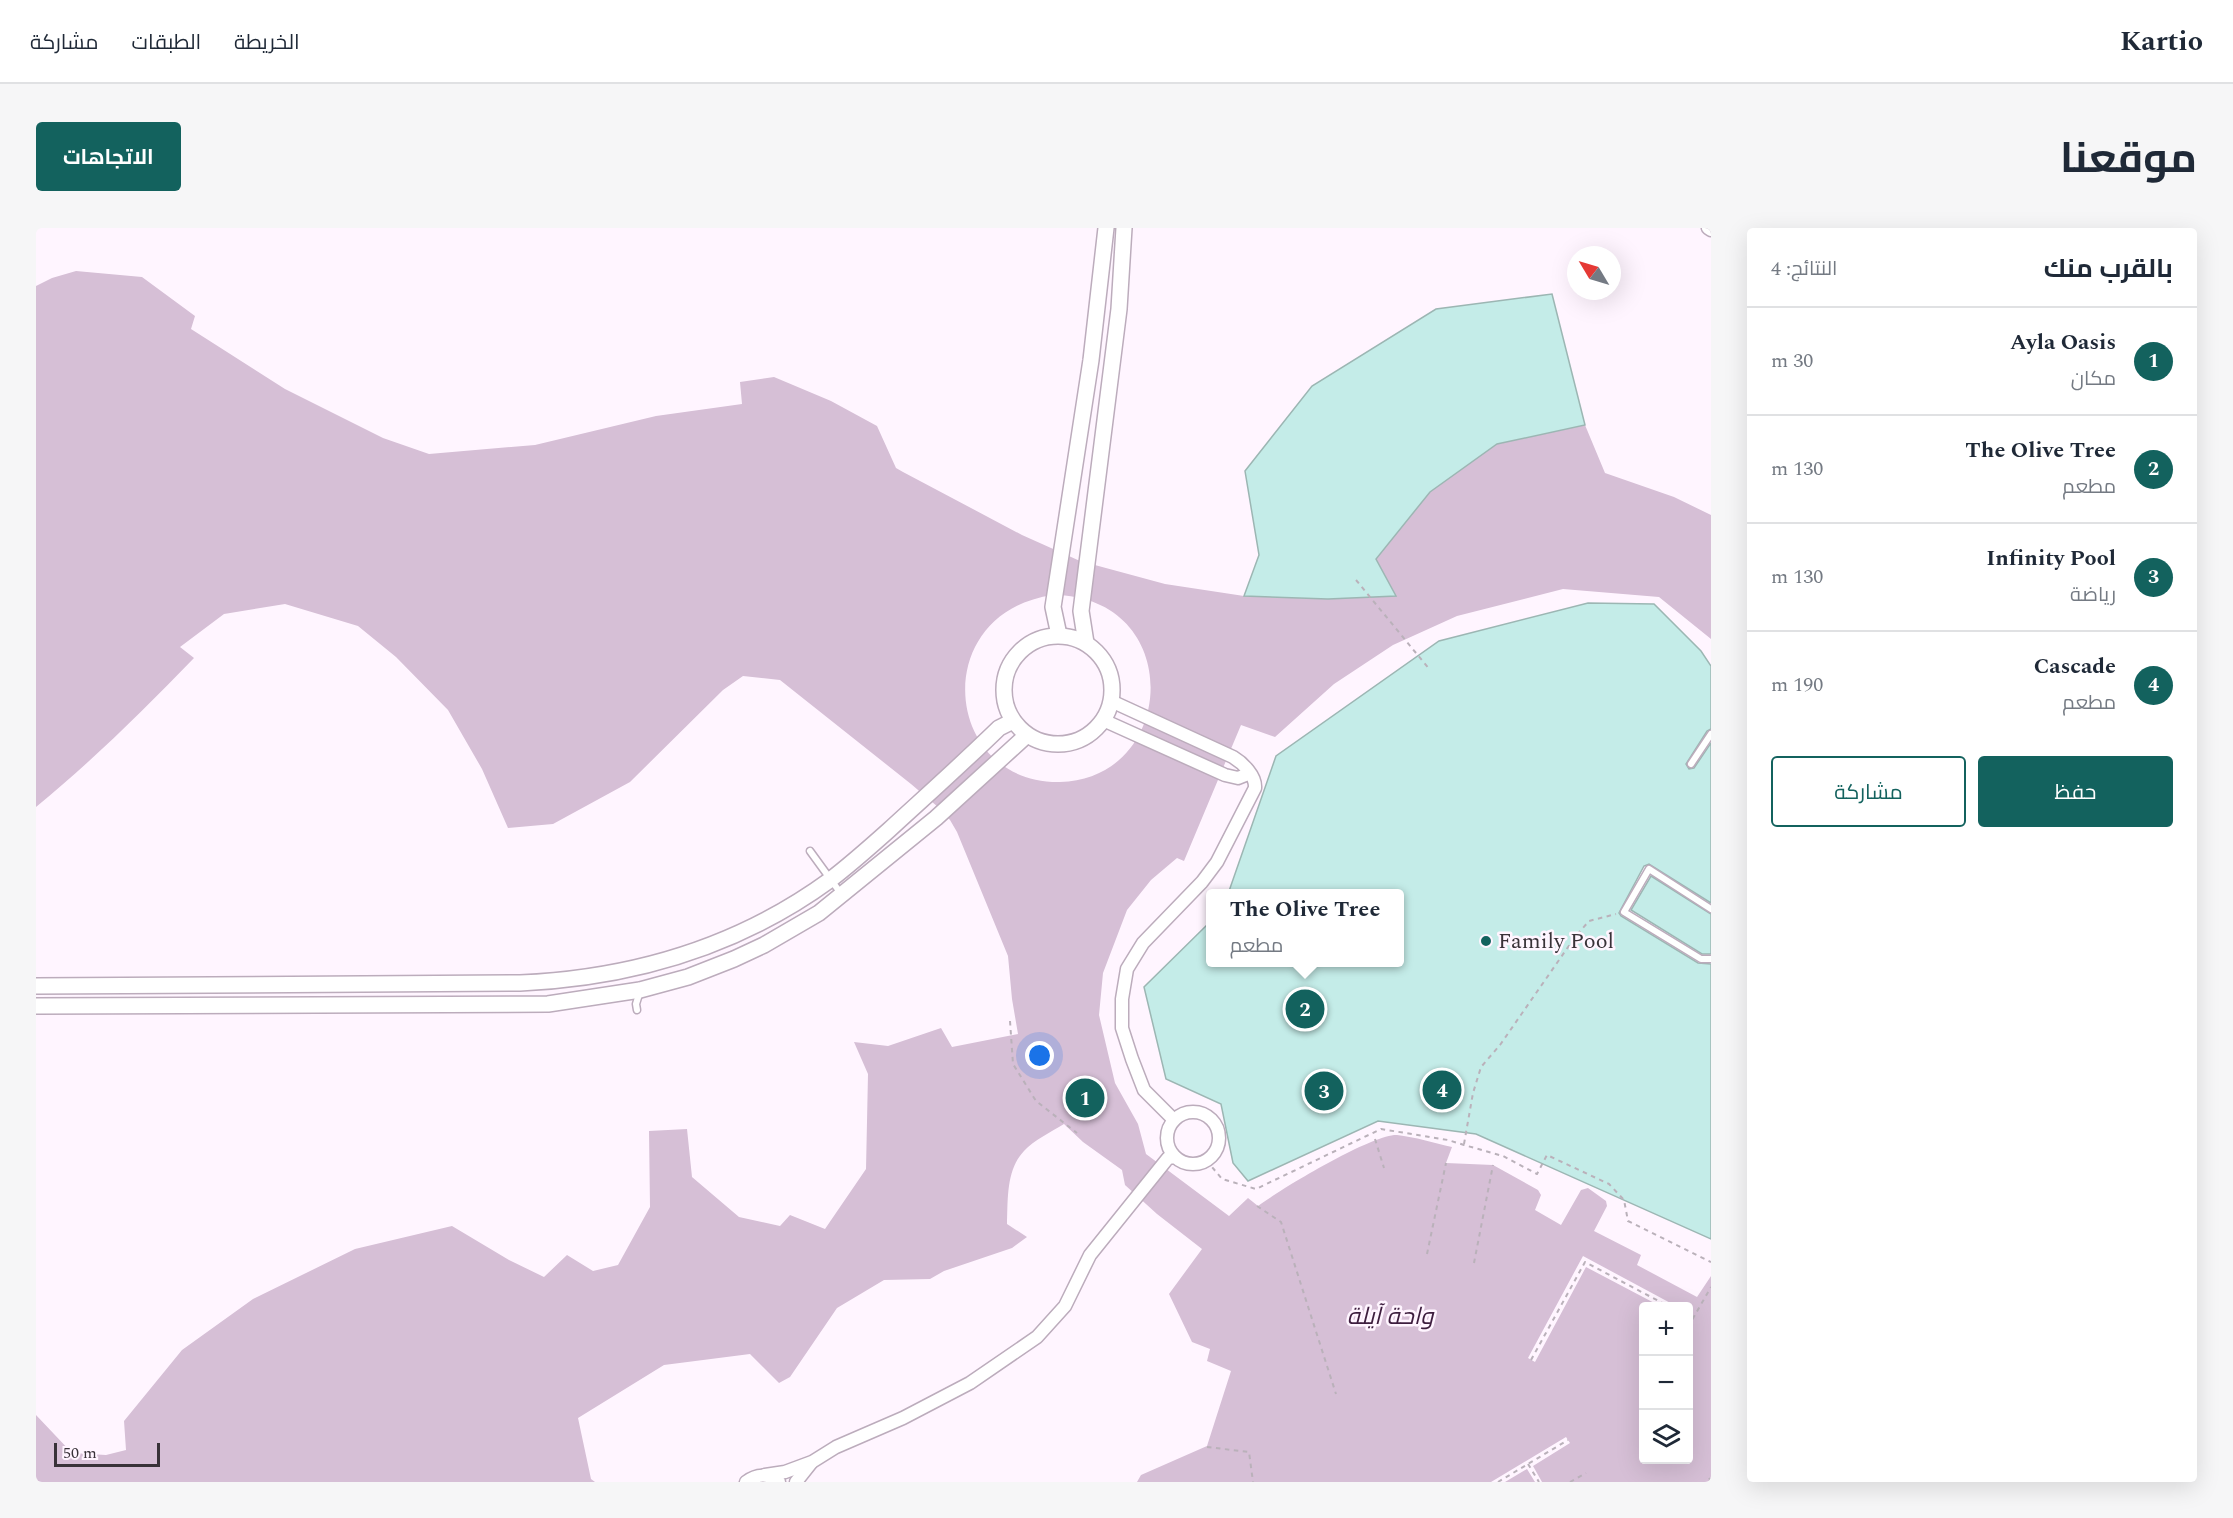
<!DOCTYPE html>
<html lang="ar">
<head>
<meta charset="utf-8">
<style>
  :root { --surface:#fff; --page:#f6f6f7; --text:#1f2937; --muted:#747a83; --line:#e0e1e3; --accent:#13625e }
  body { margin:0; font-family:Spectral,Cairo,serif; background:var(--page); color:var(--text); direction:rtl }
  .controls { position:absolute; right:18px; bottom:18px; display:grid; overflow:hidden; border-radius:6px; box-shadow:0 6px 24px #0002 }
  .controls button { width:54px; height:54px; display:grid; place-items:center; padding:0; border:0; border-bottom:2px solid var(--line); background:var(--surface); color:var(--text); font:30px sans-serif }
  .compass { position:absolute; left:1531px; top:18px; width:54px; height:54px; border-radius:50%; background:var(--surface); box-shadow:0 6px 24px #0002; rotate:308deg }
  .scale { position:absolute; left:18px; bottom:15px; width:106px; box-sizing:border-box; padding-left:6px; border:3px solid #383238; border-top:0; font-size:16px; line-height:21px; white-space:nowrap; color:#383238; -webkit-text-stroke:4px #fff5ff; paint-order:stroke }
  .you { position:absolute; left:1004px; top:828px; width:21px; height:21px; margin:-15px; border:4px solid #fff; border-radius:50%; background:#1a73e8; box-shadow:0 0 0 9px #1a73e833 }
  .badge { display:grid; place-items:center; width:39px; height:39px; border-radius:50%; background:var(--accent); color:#fff; font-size:20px; font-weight:700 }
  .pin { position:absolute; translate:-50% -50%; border:3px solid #fff; box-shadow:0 2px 6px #0006 }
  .popup { position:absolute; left:1170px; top:661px; width:198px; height:78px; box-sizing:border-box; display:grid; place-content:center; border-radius:6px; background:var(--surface); filter:drop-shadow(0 2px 4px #0005); font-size:20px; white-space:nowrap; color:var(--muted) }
  .popup b { font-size:22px; color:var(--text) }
  .popup::after { content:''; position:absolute; left:50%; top:100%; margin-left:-12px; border:12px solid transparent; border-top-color:var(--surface) }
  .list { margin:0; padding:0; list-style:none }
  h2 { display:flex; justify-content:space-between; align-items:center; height:78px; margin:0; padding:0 24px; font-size:26px }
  h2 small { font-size:20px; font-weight:400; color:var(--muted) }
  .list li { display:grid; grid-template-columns:39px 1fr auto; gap:18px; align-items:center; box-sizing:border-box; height:108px; padding:0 24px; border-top:2px solid var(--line) }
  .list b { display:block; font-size:22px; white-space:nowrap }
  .list p { margin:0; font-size:20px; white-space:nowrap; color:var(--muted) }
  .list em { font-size:20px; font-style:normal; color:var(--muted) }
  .actions { display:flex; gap:12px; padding:18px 24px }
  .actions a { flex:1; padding:14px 0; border:2px solid var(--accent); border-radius:6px; text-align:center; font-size:21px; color:var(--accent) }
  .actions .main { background:var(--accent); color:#fff }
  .icon { flex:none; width:33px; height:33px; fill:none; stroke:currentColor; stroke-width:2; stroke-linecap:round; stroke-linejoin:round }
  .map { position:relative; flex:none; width:1675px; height:1254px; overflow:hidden; direction:ltr; border-radius:6px }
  header { display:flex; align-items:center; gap:36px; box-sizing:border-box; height:84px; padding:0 30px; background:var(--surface); border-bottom:2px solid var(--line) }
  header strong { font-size:28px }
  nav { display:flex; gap:33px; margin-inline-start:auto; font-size:21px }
  .intro { display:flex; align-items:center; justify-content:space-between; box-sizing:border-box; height:144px; padding:0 36px }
  h1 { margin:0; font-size:42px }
  .button { padding:15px 27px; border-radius:6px; background:var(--accent); color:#fff; font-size:21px; font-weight:700 }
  main { display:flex; gap:36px; padding:0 36px }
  aside { flex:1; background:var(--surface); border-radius:6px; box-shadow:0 6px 24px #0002 }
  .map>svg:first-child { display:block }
</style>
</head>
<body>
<header>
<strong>Kartio</strong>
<nav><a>الخريطة</a><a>الطبقات</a><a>مشاركة</a></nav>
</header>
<div class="intro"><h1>موقعنا</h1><a class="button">الاتجاهات</a></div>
<main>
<aside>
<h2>بالقرب منك<small>النتائج: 4</small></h2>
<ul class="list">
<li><span class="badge">1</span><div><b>Ayla Oasis</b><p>مكان</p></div><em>30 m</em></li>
<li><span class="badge">2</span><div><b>The Olive Tree</b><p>مطعم</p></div><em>130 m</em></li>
<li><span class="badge">3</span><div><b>Infinity Pool</b><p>رياضة</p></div><em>130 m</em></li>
<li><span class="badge">4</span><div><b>Cascade</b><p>مطعم</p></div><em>190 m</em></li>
</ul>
<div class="actions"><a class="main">حفظ</a><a>مشاركة</a></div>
</aside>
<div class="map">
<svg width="1675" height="1254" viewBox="0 0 1675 1254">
  <rect width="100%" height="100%" fill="#fff5ff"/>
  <path fill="#d6bfd6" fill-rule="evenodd" d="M40,43L106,49L159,88L155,101L249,161L347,210L393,226L499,217L620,188L706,176L704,154L738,149L795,173L841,198L860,240L867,244L986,307L1044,333L1129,356L1208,368L1292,371L1360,368L1340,331L1397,260L1461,216L1549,197L1569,245L1638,269L1675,287V411L1623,369L1527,361L1421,388L1357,417L1298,456L1239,509L1205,497L1148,633L1141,630L1115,652L1091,682L1067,745L1063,787L1079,855L1102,896L1110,926L1193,988L1212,970L1222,978C1245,961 1336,906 1361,907C1379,909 1398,915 1416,919L1410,935L1457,937L1502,962L1505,967L1499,982L1525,997L1545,962L1552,960L1570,973L1571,978L1558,1003L1605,1027L1601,1037L1661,1069L1675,1048V1254H1101L1105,1247L1171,1218L1195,1143L1171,1133L1174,1121L1156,1114L1133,1066L1166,1021L1121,986L1089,957L1086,942L1047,914L1028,896C1015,904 998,912 988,923C970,942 972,971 971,996L991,1009L976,1020L908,1043L894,1051L848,1052L801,1080L754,1149L743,1155L714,1126L628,1137L542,1190L555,1251L559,1254H0V1187L36,1225L70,1227L90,1222L88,1193L146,1122L217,1071L319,1021L416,998L473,1032L508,1049L531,1027L557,1043L582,1037L614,979L613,903L651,901L656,949L703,989L744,998L754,987L789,1001L830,941L832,846L818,814L852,818L905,800L916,819L982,806L976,771L972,728L921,604L914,592L902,579L875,556L744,452L707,448L687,462L594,554L517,596L472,600L446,541L412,482L360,429L322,398L249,376L188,386L144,419L158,430C108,482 56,533 0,579V58L16,50ZM1017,367C1150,368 1142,551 1024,554C907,556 891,385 1017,367ZM1608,1078H1652V1232H1608Z"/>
  <g fill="#fff5ff">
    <polygon points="1547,1028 1640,1078 1624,1078 1550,1039 1499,1134 1492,1130"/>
    <polygon points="1530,1209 1534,1215 1497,1238 1506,1254 1499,1254 1491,1241 1469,1254 1455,1254"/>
  </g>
  <g fill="#c4ece8" stroke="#9cb6b3" stroke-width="1.5">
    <polygon points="1516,66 1549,197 1461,216 1394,264 1340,331 1360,368 1292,371 1208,368 1223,327 1209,243 1276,158 1400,81"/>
    <polygon points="1552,375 1618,376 1665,423 1675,438 1675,501 1671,503 1650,536 1653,541 1658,540 1675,515 1675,675 1613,636 1608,638 1583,685 1585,688 1662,735 1675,736 1675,1011 1440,906 1342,893 1212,953 1197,935 1185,876 1130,851 1108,759 1174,694 1174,735 1364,735 1364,666 1192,666 1240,528 1403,413"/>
    <polygon points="1615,648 1675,686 1675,726 1666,726 1595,682"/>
  </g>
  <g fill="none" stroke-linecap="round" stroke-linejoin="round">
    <g stroke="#bcacbc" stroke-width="9">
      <g id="service">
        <polyline points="1655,536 1675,506"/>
        <polyline points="774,623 806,667"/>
        <polyline points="1675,681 1613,641 1588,684 1665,731 1675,731"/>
        <polyline points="601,782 600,776 604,763"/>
      </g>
    </g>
    <g stroke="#bcacbc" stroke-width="15">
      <g id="minor">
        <polyline points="1672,0 1675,2"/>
        <path d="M1075,473L1197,529C1207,535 1220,548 1219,560L1181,634L1166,654L1107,715L1091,741L1086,771V800L1096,831L1108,862L1138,892"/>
        <polyline points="1067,492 1189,547 1202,550 1212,546"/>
        <circle cx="1157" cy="910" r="26"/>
        <polyline points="729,1247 749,1244 776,1234 800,1219 867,1190 934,1155 1001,1109 1029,1078 1054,1027 1132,930 1139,929"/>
        <path d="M710,1254C720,1246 733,1245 743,1254"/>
        <polyline points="760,1254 775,1235"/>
      </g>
    </g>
    <g stroke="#bcacbc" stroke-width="18">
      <g id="tertiary">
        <polyline points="1023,407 1017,379 1055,132 1070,0"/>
        <circle cx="1022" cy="462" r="54"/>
        <polyline points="1050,415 1045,383 1083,81 1088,0"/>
        <path d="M0,758L484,755C596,750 702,719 794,652C815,636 834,619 853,602C890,568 927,535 963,500L977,493"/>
        <polyline points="0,778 512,776 604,762 652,749 698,731 728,717 783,685 900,590 991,507"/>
      </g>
    </g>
    <g stroke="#bab1ba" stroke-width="2" stroke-dasharray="4.5 4.5" stroke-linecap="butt">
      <polyline points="1320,352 1394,442"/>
      <polyline points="974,793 977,836 1000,873 1041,905"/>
      <polyline points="1339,911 1348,940"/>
      <polyline points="1428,916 1437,865 1445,839 1464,817 1539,709 1553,693 1580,686"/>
      <polyline points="1169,934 1176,939 1186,951 1220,961 1345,901 1412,912 1428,917 1467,928 1501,946 1511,927 1573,956 1588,972 1592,993 1675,1034"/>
      <polyline points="1221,978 1245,994 1300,1166"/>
      <polyline points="1391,1026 1410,935"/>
      <polyline points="1438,1035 1457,937"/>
      <polyline points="1652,1099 1675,1059"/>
      <polyline points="1495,1132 1549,1034 1632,1078"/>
      <polyline points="1171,1219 1213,1224 1217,1254"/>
      <polyline points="1492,1236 1503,1254"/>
      <polyline points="1673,1250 1675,1253"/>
      <polyline points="1462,1254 1532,1212"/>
      <polyline points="1534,1254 1550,1245"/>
    </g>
    <use href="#service" stroke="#fff" stroke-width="6"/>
    <use href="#minor" stroke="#fff" stroke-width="12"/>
    <use href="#tertiary" stroke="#fff" stroke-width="15"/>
  </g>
  <circle fill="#13625e" stroke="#fff5ff" stroke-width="2" cx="1450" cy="713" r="6"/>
  <g text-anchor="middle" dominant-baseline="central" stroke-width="5" stroke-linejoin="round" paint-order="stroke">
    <g font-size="22" fill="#383238" stroke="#fff5ff" text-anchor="start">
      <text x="1462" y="713">Family Pool</text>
    </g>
    <g font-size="24" font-style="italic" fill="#3d1d3e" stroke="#fff5ff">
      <text x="1354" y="1089">واحة آيلة</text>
    </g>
  </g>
</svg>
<div class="controls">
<button>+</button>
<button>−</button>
<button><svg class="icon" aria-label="layers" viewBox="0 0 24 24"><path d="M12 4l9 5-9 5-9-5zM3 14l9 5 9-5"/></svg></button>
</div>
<svg class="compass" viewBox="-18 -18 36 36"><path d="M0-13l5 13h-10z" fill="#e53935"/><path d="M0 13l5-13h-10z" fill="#747a83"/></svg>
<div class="scale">50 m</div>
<div class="you"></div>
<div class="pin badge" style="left:1049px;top:870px">1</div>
<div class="pin badge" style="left:1269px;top:781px">2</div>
<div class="popup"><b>The Olive Tree</b>مطعم</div>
<div class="pin badge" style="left:1288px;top:863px">3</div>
<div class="pin badge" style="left:1406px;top:862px">4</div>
</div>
</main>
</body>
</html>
